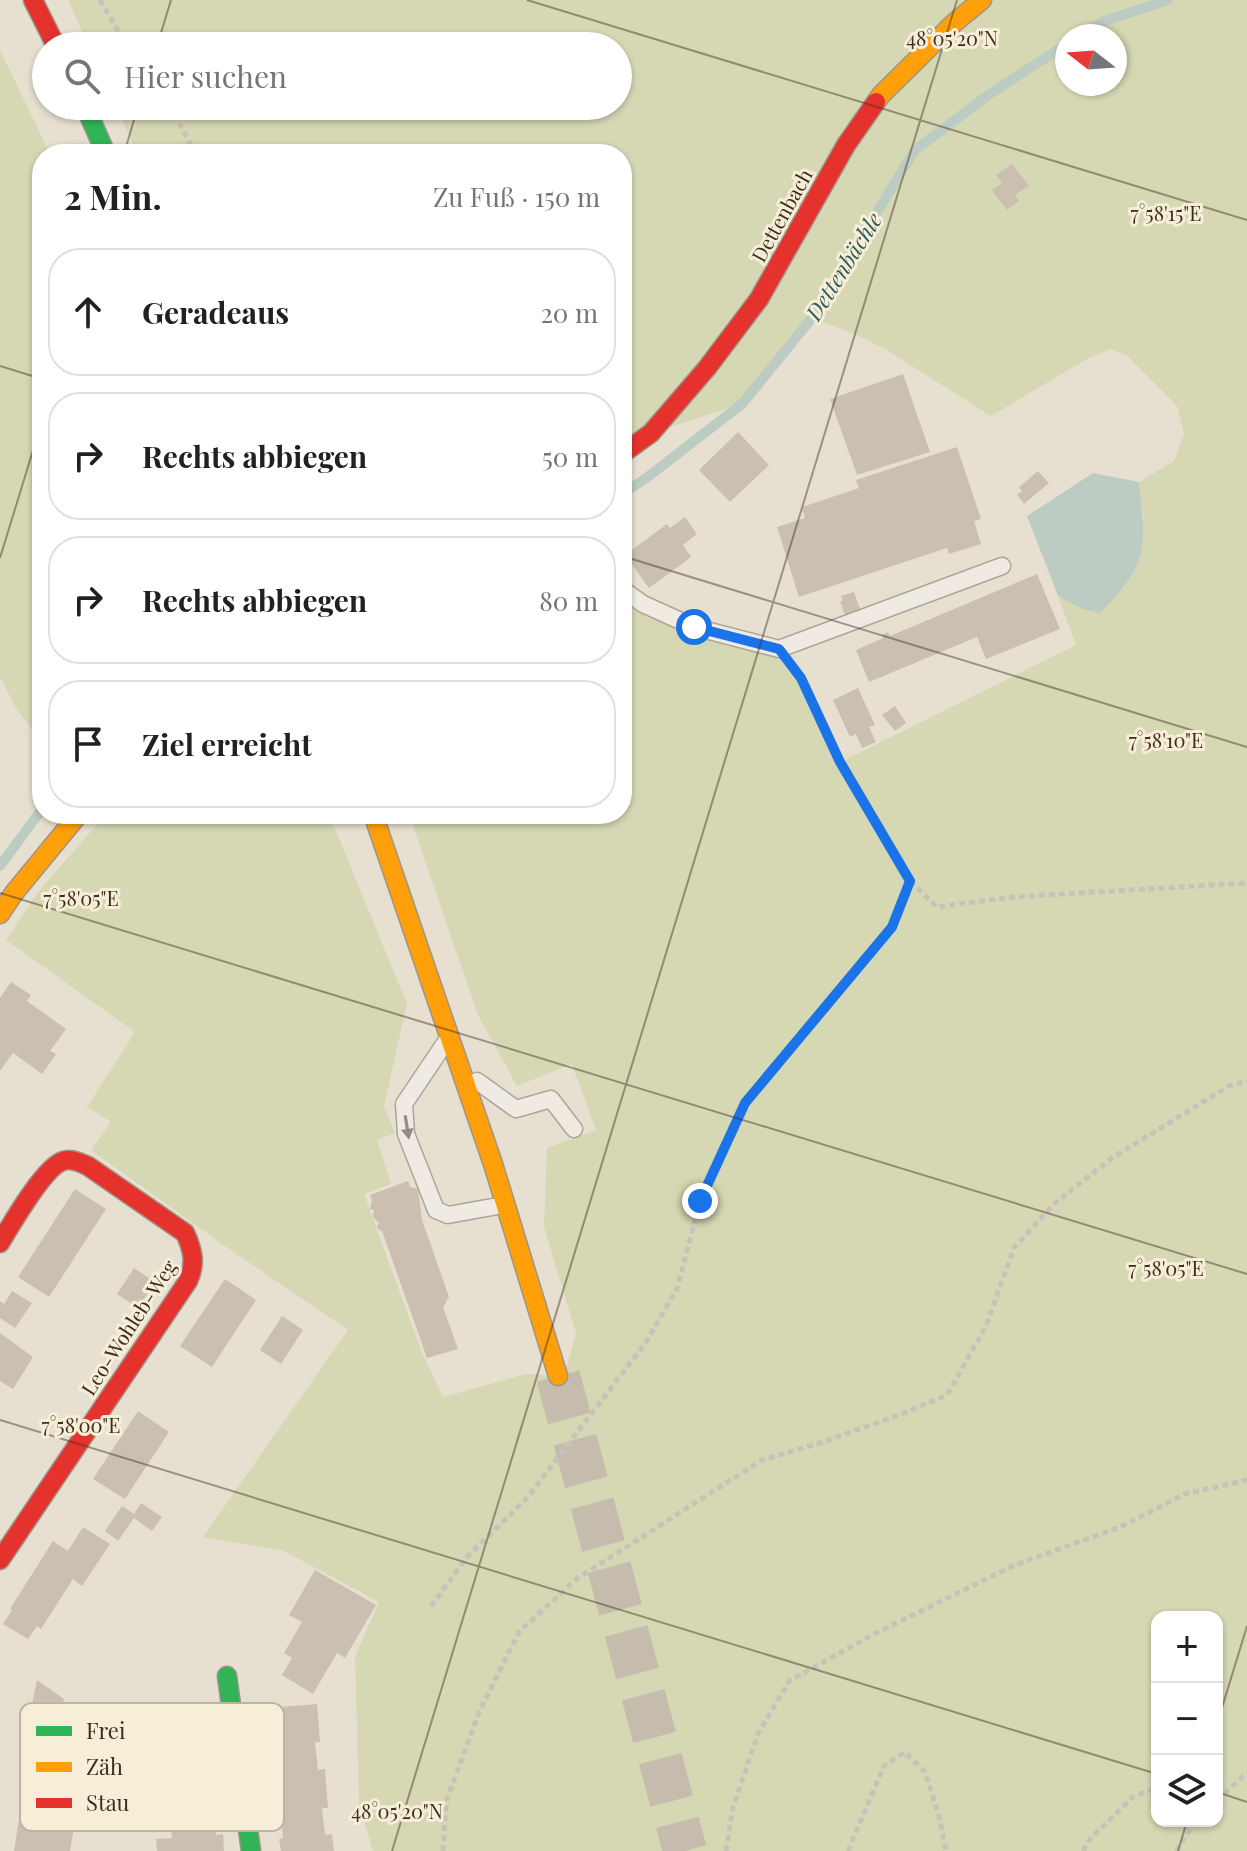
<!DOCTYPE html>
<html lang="de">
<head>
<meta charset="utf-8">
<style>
  :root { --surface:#fff; --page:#f2f2f2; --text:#202124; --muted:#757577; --line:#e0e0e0 }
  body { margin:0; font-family:"Playfair Display",serif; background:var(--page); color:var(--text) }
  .controls { position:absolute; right:24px; bottom:24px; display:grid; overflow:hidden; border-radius:16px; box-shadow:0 2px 6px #0004 }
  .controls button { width:72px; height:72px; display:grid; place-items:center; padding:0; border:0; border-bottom:2px solid var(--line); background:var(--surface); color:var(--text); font:40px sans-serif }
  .compass { position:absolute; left:1055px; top:24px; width:72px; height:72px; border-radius:50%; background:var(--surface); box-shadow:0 2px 6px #0004; rotate:287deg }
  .stop { position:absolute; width:24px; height:24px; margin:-18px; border:6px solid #1a73e8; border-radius:50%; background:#fff }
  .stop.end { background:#1a73e8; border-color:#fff; box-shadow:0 2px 8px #0008 }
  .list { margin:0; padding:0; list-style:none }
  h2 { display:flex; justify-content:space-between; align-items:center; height:104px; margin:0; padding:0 32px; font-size:34px }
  h2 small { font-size:26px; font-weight:400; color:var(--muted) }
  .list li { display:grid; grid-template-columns:52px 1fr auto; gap:24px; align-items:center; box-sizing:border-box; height:128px; margin:0 16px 16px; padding:0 16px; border:2px solid var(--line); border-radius:32px }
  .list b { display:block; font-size:30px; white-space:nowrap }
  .list em { font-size:26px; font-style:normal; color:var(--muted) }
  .icon { flex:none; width:44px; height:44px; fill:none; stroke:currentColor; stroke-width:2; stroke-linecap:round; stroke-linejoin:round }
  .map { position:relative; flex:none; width:1247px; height:1851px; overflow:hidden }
  .search { position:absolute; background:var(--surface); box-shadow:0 2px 6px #0004; left:32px; top:32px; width:600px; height:88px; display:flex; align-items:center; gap:20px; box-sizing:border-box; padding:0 28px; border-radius:44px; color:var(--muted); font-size:30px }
  .panel { position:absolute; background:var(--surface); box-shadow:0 2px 6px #0004; left:32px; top:144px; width:600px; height:680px; border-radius:32px }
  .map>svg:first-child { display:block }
</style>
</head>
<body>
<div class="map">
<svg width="1247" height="1851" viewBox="0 0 1247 1851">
  <rect width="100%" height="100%" fill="#e7e0d1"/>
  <g fill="#d6d7b3" fill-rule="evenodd">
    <path d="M68,0H1247V1851H373L359,1803L355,1657L379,1602L282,1550L203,1537L348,1330L222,1244L91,1150L111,1122L87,1107L135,1032L6,940L38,892L106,814H329L407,1004L384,1106L395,1133L377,1140L391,1184L364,1194L422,1353L443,1397L526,1374L558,1376L567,1366L576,1333L544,1227L547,1148L596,1130L572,1064L517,1086L478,1015L409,814H622V589L643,604L779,649L801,678L841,762L1076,645L1058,596L1082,609L1144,519L1139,482L1174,461L1184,434L1177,406L1126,355L1110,349L1087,359L991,416L885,349L850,332L812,318L742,404L651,433L622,454V154H137L116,106H618V46H89ZM1067,36H1115V84H1067ZM1157,1617H1217V1821H1157Z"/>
    <polygon points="0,50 50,154 42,154 42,744 16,708 0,677"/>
  </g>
  <path fill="#bcccc2" d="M1093,473L1139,482C1147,548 1148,564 1100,613L1082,609L1058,596L1027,516Z"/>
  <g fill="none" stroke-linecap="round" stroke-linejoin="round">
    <g stroke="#bcccc2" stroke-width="10">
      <polyline points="1080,36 1104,21 1168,0"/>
      <polyline points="622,494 645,479 742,404 812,318 915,150 991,93 1067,44"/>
      <polyline points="0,866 42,809"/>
    </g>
  </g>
  <g fill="#cbbfb2">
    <polygon points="1012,164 1029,186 1015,195 1019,201 1007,210 992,190 1002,183 996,175"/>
    <polygon points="903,374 930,452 857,475 830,399"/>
    <polygon points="738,432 769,465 730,502 699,470"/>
    <polygon points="957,447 981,519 974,521 981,544 949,554 947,548 799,597 777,527 805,518 802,507 859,488 856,480"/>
    <polygon points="1038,471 1049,483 1024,504 1017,495 1022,491 1019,487"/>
    <polygon points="685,517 697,534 683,545 691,557 649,588 625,555 667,524 670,528"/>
    <polygon points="1037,574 1060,629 986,659 977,637 869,682 856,650 883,638 882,635 888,632 890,636"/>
    <polygon points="854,592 860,609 845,615 840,602 843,600 841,596"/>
    <polygon points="858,688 875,725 869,727 876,742 862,748 856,734 850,737 833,700"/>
    <polygon points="895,706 906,723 895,731 882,715"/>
    <polygon points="11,982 31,995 27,1001 66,1029 50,1051 56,1054 42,1074 13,1053 0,1071 0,998"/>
    <polygon points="408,1181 410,1187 418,1189 422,1220 449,1297 443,1307 458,1349 427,1358 382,1231 379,1230 377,1227 379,1223 373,1217 374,1210 370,1209 372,1200 370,1195"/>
    <polygon points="75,1189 106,1209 49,1297 18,1277"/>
    <polygon points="134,1268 155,1282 138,1308 117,1294"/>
    <polygon points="225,1279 256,1300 212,1367 180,1346"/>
    <polygon points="12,1291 32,1303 15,1328 0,1318 0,1301 4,1304"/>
    <polygon points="282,1316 303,1330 281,1364 260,1350"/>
    <polygon points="0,1333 33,1357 13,1389 0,1381"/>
    <polygon points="138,1411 169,1432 125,1499 93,1479"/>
    <polygon points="141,1503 162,1517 152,1531 134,1518 118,1541 105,1531 122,1506 134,1514"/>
    <polygon points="83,1527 110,1544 82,1586 73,1579 41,1629 37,1626 28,1639 3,1624 12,1610 10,1609 53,1541 68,1551"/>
    <polygon points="315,1570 376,1605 345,1658 337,1653 313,1694 282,1675 292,1658 284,1653 302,1622 289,1615"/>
    <polygon points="37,1680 64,1699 60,1729 90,1733 82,1789 24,1781 28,1750 31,1750 35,1725 28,1724"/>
    <polygon points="317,1704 320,1742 315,1742 318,1770 325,1769 328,1808 322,1808 325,1835 332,1834 334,1851 281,1851 279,1839 283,1838 280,1811 275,1812 272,1773 277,1773 274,1746 269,1746 266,1708"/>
    <polygon points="198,1722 201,1745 215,1744 218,1766 208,1767 210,1793 222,1792 224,1815 215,1816 216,1835 223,1834 224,1851 157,1851 156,1839 172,1838 170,1822 155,1824 148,1752 163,1750 162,1725"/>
    <polygon points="20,1813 75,1822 70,1851 14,1851"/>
  </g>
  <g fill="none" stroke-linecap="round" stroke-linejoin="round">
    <polyline stroke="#c5bcae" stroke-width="44" stroke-dasharray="44 22" stroke-linecap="butt" points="558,1376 685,1851"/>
    <g stroke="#ada599" stroke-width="19">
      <g id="lane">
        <polyline points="622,589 643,604 694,627 779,649 1002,566"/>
        <polyline points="447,1040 404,1104 406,1134 436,1210 448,1215 503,1205"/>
        <polyline points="477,1081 516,1109 551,1099 574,1129"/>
      </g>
    </g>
    <g stroke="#9c958a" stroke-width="21">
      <g id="fast">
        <polyline points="85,106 106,154"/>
        <polyline points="227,1676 251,1851"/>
      </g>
    </g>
    <g stroke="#9c958a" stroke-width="21">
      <g id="slow">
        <polyline points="876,102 881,95 954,23 982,0"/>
        <polyline points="373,814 493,1164 558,1376"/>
        <polyline points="0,914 14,893 79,814"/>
      </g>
    </g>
    <g stroke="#9c958a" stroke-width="21">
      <g id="jam">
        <polyline points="33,0 56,46"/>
        <polyline points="622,454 651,433 707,368 759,299 846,145 876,102"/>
        <path d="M0,1243C11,1225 44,1167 63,1161C71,1158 81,1163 88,1166L185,1233C193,1250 196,1264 188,1281L0,1560"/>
      </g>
    </g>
    <g stroke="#c8c2b9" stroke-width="5" stroke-dasharray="6 4" stroke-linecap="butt">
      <polyline points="100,0 127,46"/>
      <polyline points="168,106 179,123 196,154"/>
      <polyline points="910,881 937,907 1013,897 1247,883"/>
      <polyline points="431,1606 467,1557 527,1498 644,1345 677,1289 700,1201 745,1103 822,1009 892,927 910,881 840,762 801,678 794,669"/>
      <polyline points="1217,1800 1247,1773"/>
      <polyline points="443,1851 446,1802 479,1712 519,1632 578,1578 762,1460 820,1443 899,1415 947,1395 986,1326 1014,1248 1055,1203 1112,1158 1229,1086 1247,1081"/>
      <polyline points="726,1851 733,1807 758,1734 789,1681 872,1635 1015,1565 1120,1527 1185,1494 1247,1480"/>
      <polyline points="848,1851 884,1766 905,1752 925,1772 939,1816 946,1851"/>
      <polyline points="1083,1851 1091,1838 1134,1796 1157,1788"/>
      <polyline points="1176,1851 1196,1821"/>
    </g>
    <use href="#lane" stroke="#efebe3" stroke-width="16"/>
    <use href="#fast" stroke="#30b455" stroke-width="18"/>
    <use href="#slow" stroke="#ff9f0a" stroke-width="18"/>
    <use href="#jam" stroke="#e5322d" stroke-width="18"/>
  </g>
  <defs><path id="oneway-solid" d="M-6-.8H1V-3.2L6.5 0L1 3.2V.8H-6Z" transform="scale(2)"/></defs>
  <use fill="#968c82" href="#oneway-solid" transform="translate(407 1127) rotate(81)"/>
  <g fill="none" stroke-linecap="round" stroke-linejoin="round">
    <polyline stroke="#1a73e8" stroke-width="10" points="694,627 779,649 801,678 840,762 910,881 892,927 745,1103 700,1201"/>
  </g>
  <path fill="none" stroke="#3d2e20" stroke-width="2" stroke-opacity="0.45" d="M527,0L1247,220M157,46L171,0M124,154L138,106M0,366L42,379M622,556L1247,747M0,558L42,421M0,893L1247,1274M0,1420L1157,1774M1217,1724L1247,1626M1217,1792L1247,1802M392,1851L957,0M1178,1851L1187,1821"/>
  <g text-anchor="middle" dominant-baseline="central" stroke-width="6" stroke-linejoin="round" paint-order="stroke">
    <g font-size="20" fill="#3d2e20" stroke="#f7eed8">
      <text transform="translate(781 215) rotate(-61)">Dettenbach</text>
      <text transform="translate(128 1327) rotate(-57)">Leo-Wohleb-Weg</text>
    </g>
    <g font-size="22" font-style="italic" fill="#2f5d5a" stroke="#f7eed8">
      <text transform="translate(843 266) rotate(-58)">Dettenbächle</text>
    </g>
  </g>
  <rect x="20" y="1703" width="264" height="128" rx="12" fill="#f7eed8" stroke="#bfb4a1" stroke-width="2"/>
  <rect x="36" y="1726" width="36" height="10" fill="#30b455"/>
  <rect x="36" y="1762" width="36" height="10" fill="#ff9f0a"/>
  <rect x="36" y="1798" width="36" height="10" fill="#e5322d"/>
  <g font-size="22" fill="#3d2e20">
    <text x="86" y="1739">Frei</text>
    <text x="86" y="1775">Zäh</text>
    <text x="86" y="1811">Stau</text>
  </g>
  <g font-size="20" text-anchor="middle" fill="#3d2e20" stroke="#f7eed8" stroke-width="6" stroke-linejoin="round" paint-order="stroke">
    <text x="952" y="46">48°05'20"N</text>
    <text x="1166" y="221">7°58'15"E</text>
    <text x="1166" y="748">7°58'10"E</text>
    <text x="81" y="906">7°58'05"E</text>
    <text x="1166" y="1276">7°58'05"E</text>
    <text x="81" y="1433">7°58'00"E</text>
    <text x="397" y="1819">48°05'20"N</text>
  </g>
</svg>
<div class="controls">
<button>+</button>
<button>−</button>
<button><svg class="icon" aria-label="layers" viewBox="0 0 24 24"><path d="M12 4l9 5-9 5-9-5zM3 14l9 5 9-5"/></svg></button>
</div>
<svg class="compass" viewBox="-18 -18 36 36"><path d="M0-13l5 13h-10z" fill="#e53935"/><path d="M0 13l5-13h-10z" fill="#757577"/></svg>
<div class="stop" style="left:694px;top:627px"></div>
<div class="stop end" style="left:700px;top:1201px"></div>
<div class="search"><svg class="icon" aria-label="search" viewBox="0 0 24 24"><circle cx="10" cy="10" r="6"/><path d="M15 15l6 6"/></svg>Hier suchen</div>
<section class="panel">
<h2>2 Min.<small>Zu Fuß · 150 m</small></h2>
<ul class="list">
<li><svg class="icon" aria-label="ahead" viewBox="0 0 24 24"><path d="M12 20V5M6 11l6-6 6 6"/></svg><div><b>Geradeaus</b></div><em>20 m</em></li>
<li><svg class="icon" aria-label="right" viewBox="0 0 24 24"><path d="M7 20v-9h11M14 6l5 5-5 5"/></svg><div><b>Rechts abbiegen</b></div><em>50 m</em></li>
<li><svg class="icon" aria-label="right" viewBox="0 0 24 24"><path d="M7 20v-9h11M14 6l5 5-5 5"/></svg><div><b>Rechts abbiegen</b></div><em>80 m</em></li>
<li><svg class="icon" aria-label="arrive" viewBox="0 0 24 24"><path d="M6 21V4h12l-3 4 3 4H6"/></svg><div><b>Ziel erreicht</b></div></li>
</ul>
</section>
</div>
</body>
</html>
